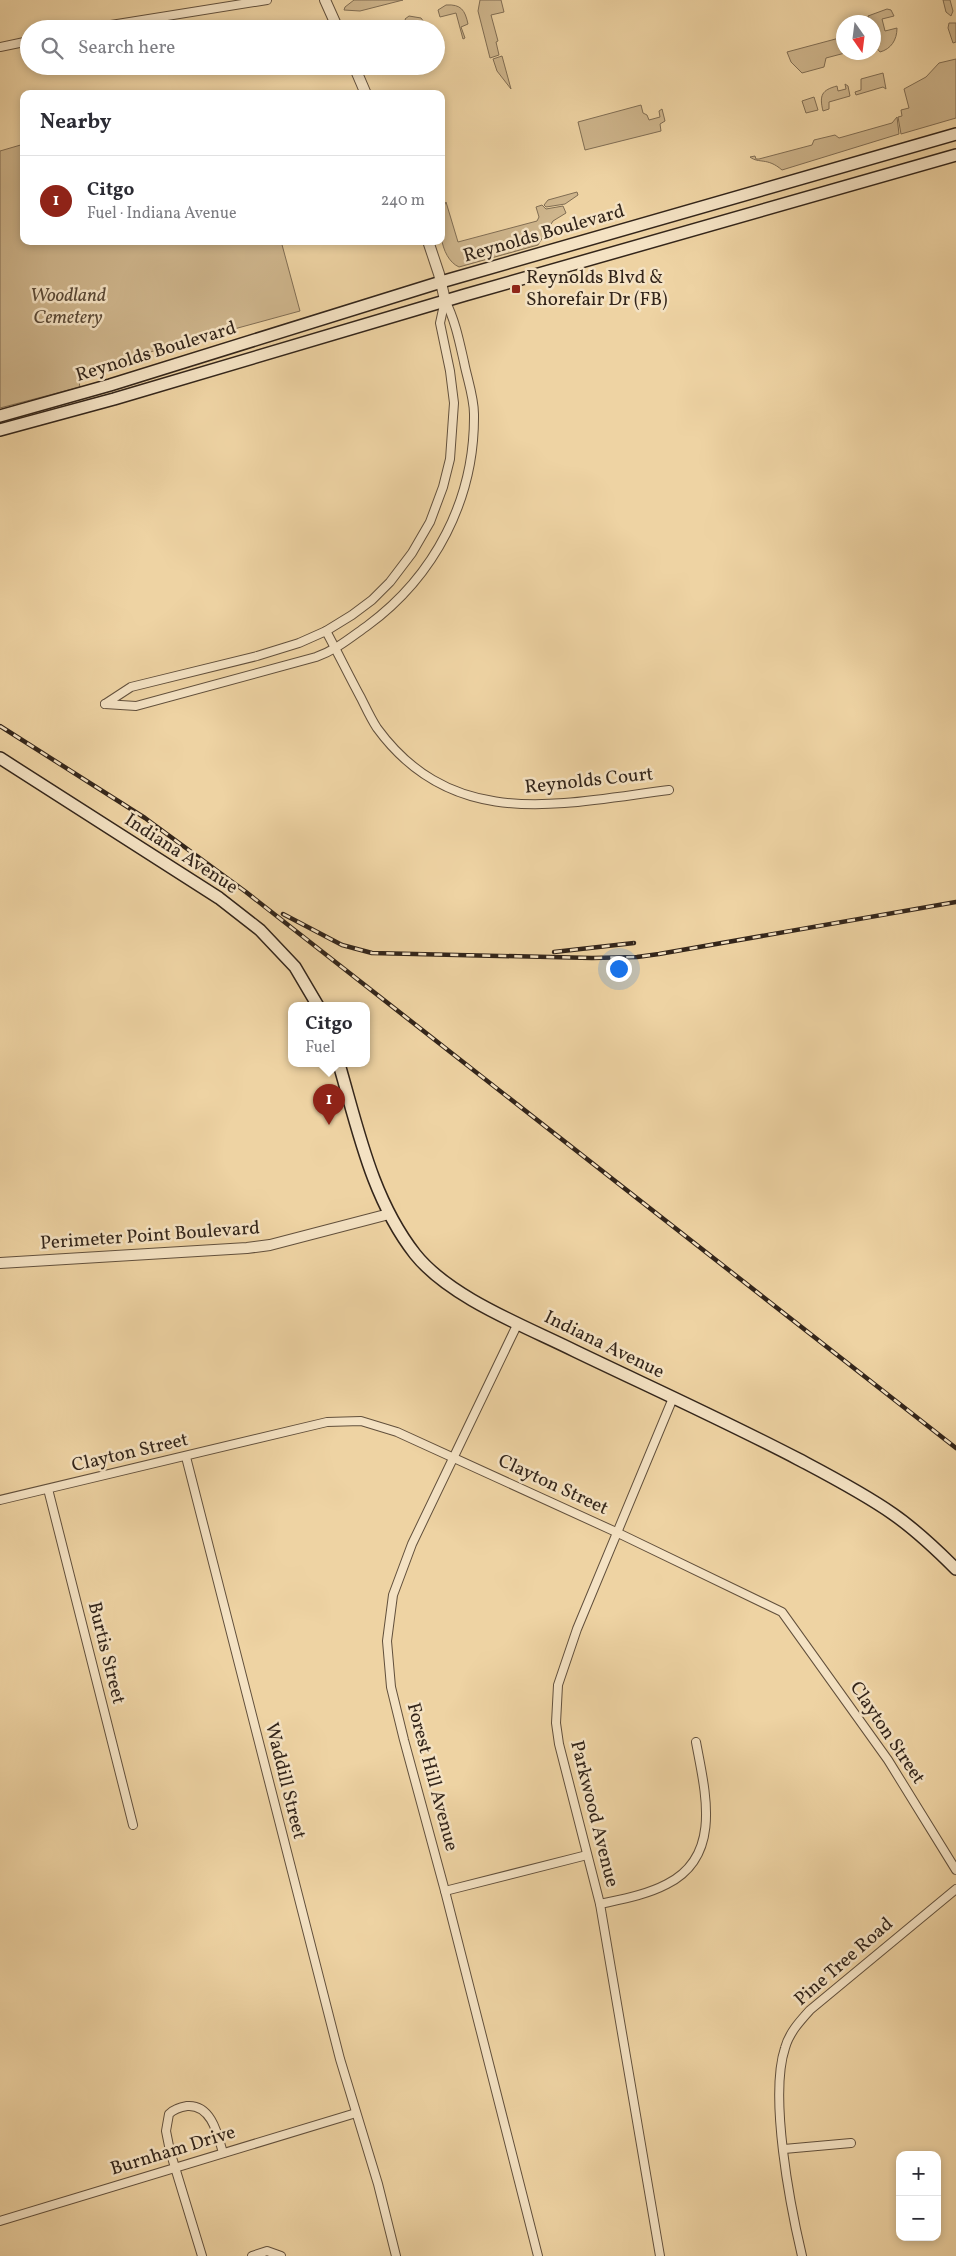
<!DOCTYPE html>
<html lang="en">
<head>
<meta charset="utf-8">
<style>
  :root { --surface:#fff; --page:#f2f2f3; --text:#2b2b33; --muted:#7c7c81; --line:#e1e1e2; --accent:#8f2418 }
  body { margin:0; font-family:Vollkorn,serif; background:var(--page); color:var(--text) }
  .controls { position:absolute; right:15px; bottom:15px; display:grid; overflow:hidden; border-radius:10px; box-shadow:0 2px 8px #0003 }
  .controls button { width:45px; height:45px; display:grid; place-items:center; padding:0; border:0; border-bottom:1px solid var(--line); background:var(--surface); color:var(--text); font:25px sans-serif }
  .compass { position:absolute; left:836px; top:15px; width:45px; height:45px; border-radius:50%; background:var(--surface); box-shadow:0 2px 8px #0003; rotate:166deg }
  .you { position:absolute; left:618px; top:968px; width:18px; height:18px; margin:-12px; border:4px solid #fff; border-radius:50%; background:#1a73e8; box-shadow:0 0 0 8px #1a73e833 }
  .badge { display:grid; place-items:center; width:32px; height:32px; border-radius:50%; background:var(--accent); color:#fff; font-size:16px; font-weight:700 }
  .pin { position:absolute; translate:-50% -41px; filter:drop-shadow(0 1px 2px #0008) }
  .pin::after { content:''; position:absolute; top:26px; width:18px; height:15px; background:inherit; clip-path:polygon(0 0,100% 0,50% 100%) }
  .popup { position:absolute; left:288px; top:1002px; width:82px; height:65px; box-sizing:border-box; display:grid; place-content:center; border-radius:10px; background:var(--surface); filter:drop-shadow(0 1px 4px #0005); font-size:16px; white-space:nowrap; color:var(--muted) }
  .popup b { font-size:19px; color:var(--text) }
  .popup::after { content:''; position:absolute; left:50%; top:100%; margin-left:-10px; border:10px solid transparent; border-top-color:var(--surface) }
  .list { margin:0; padding:0; list-style:none }
  h2 { display:flex; justify-content:space-between; align-items:center; height:65px; margin:0; padding:0 20px; font-size:21px }
  h2 small { font-size:16px; font-weight:400; color:var(--muted) }
  .list li { display:grid; grid-template-columns:32px 1fr auto; gap:15px; align-items:center; box-sizing:border-box; height:90px; padding:0 20px; border-top:1px solid var(--line) }
  .list b { display:block; font-size:19px; white-space:nowrap }
  .list p { margin:0; font-size:16px; white-space:nowrap; color:var(--muted) }
  .list em { font-size:16px; font-style:normal; color:var(--muted) }
  .icon { flex:none; width:28px; height:28px; fill:none; stroke:currentColor; stroke-width:2; stroke-linecap:round; stroke-linejoin:round }
  .map { position:relative; flex:none; width:956px; height:2256px; overflow:hidden }
  .search { position:absolute; background:var(--surface); box-shadow:0 2px 8px #0003; left:20px; top:20px; width:425px; height:55px; display:flex; align-items:center; gap:12px; box-sizing:border-box; padding:0 18px; border-radius:28px; color:var(--muted); font-size:19px }
  .panel { position:absolute; background:var(--surface); box-shadow:0 2px 8px #0003; left:20px; top:90px; width:425px; height:155px; border-radius:10px }
  .map>svg:first-child { display:block }
</style>
</head>
<body>
<div class="map">
<svg width="956" height="2256" viewBox="0 0 956 2256">
  <rect width="100%" height="100%" fill="#eed3a3"/>
  <filter id="stains"><feTurbulence type="fractalNoise" baseFrequency=".004" numOctaves="4"/><feColorMatrix values="0 0 0 0 .2 0 0 0 0 .09 0 0 0 0 .02 0 0 0 .5 -.17"/></filter>
  <radialGradient id="worn" r=".72"><stop offset=".6" stop-color="#630" stop-opacity="0"/><stop offset="1" stop-color="#630" stop-opacity=".3"/></radialGradient>
  <g fill="#ceb58c" stroke="#806d53">
    <polygon points="354,0 403,0 360,11 344,10 345,7"/>
    <polygon points="480,0 501,0 504,12 491,15 498,41 496,42 499,55 490,58 478,11"/>
    <polygon points="943,0 950,0 953,11 951,16 946,12"/>
    <path d="M446,5C461,4 465,10 468,24L461,27L465,38L463,39L456,13L440,17L438,10Z"/>
    <path d="M887,9L891,10L894,16L882,19L885,31L897,28C897,40 891,49 880,52L874,45V22H870L868,16Z"/>
    <polygon points="409,16 421,18 424,22 408,26 405,19"/>
    <polygon points="398,22 399,29 395,29 394,27 382,29 381,23"/>
    <polygon points="949,23 956,23 956,42 953,43 948,28"/>
    <polygon points="843,37 844,52 845,53 826,58 824,67 802,73 791,62 787,52"/>
    <polygon points="502,56 511,89 497,71 493,59"/>
    <polygon points="956,59 956,118 901,134 898,117 902,116 901,110 909,108 904,89 926,77 939,63"/>
    <polygon points="883,73 886,89 883,87 856,95 855,92 861,90 861,79"/>
    <path d="M845,84L848,86L850,96L829,102V109L823,111C819,95 822,90 837,86L838,91L846,89Z"/>
    <polygon points="814,97 818,110 806,113 802,101"/>
    <polygon points="641,105 643,113 647,115 649,120 660,117 659,111 662,109 665,121 660,124 661,131 585,150 578,122"/>
    <path d="M897,117L899,134L782,170C767,157 759,164 750,157L755,156L756,159H759L812,145L814,140L835,135L839,138L892,123Z"/>
    <polygon points="24,144 24,241 281,241 300,311 77,372 80,387 0,408 0,151"/>
    <polygon points="577,192 578,195 565,204 546,207 544,205 548,200"/>
    <path d="M446,202L458,242L537,221L539,217L536,207L542,205L546,209L563,206L566,213L553,221L538,245L459,267C439,258 436,219 446,202Z"/>
  </g>
  <g fill="none" stroke-linecap="round" stroke-linejoin="round">
    <g stroke="#62503c" stroke-width="10">
      <g id="minor">
        <polyline points="86,29 267,0"/>
        <polyline points="0,47 29,41"/>
        <path d="M326,631C338,653 349,676 361,698C366,708 371,719 377,728C453,832 560,804 669,790"/>
        <path d="M105,704L136,706L316,657C336,650 350,638 367,626C435,576 475,499 474,414C474,397 467,378 464,362C459,340 455,320 445,300"/>
        <polyline points="105,704 131,687 257,656 299,643 326,631 352,615 372,600 390,582 412,553 430,522 443,487 450,459 454,403 450,371 440,323 445,300"/>
        <polyline points="518,1323 412,1544 393,1595 387,1641 391,1687 404,1740 445,1891 538,2256"/>
        <polyline points="186,1457 340,2059 378,2184 396,2256"/>
        <polyline points="48,1489 133,1825"/>
        <polyline points="0,1500 327,1422 361,1421 397,1432 616,1532 782,1612 888,1760 956,1870"/>
        <polyline points="445,1891 587,1855"/>
        <path d="M600,1904C623,1899 646,1895 667,1884C723,1856 705,1791 696,1742"/>
        <polyline points="784,2149 851,2143"/>
        <polyline points="0,2221 356,2113"/>
        <path d="M202,2256L170,2151L166,2131L169,2114C174,2109 181,2107 187,2106C212,2104 218,2136 223,2153"/>
        <polyline points="252,2256 267,2251 281,2256"/>
        <polyline points="660,2256 600,1904 559,1744 556,1723 558,1685 577,1629 673,1398"/>
        <path d="M802,2256C790,2205 769,2096 785,2048C789,2033 800,2021 810,2010L956,1889"/>
      </g>
    </g>
    <g stroke="#62503c" stroke-width="12">
      <g id="tertiary">
        <polyline points="325,0 338,29"/>
        <polyline points="354,66 366,94"/>
        <polyline points="428,241 439,274 445,300"/>
        <polyline points="0,1263 247,1248 270,1245 389,1214"/>
      </g>
    </g>
    <g stroke="#33251a" stroke-width="14">
      <g id="secondary">
        <polyline points="0,416 110,385 441,282 956,134"/>
        <polyline points="0,430 114,399 465,295 956,155"/>
        <polyline points="0,758 219,898 260,930 295,967 318,1006"/>
        <path d="M339,1064C358,1129 372,1199 415,1254C450,1298 525,1326 575,1351C650,1387 725,1421 798,1459C830,1476 863,1493 893,1514C916,1530 936,1549 956,1569"/>
      </g>
    </g>
    <use href="#minor" stroke="#f4e2c3" stroke-width="8"/>
    <use href="#tertiary" stroke="#f4e2c3" stroke-width="10"/>
    <use href="#secondary" stroke="#f4e2c3" stroke-width="11"/>
    <g stroke="#33251a" stroke-width="4.5">
      <g id="rail">
        <polyline points="0,726 145,818 246,892 956,1448"/>
        <polyline points="283,914 342,945 372,953 592,958 637,957 659,954 956,902"/>
        <polyline points="554,952 634,943"/>
      </g>
    </g>
    <use href="#rail" stroke="#f4e2c3" stroke-width="2.5" stroke-dasharray="8" stroke-linecap="butt"/>
  </g>
  <rect fill="#8f2418" stroke="#f4e2c3" stroke-width="2" x="511" y="284" width="10" height="10" rx="2.5"/>
  <g text-anchor="middle" dominant-baseline="central" stroke-width="5" stroke-linejoin="round" paint-order="stroke">
    <g font-size="19" fill="#33251a" stroke="#f4e2c3">
      <text transform="translate(544 234) rotate(-16)">Reynolds Boulevard</text>
      <text transform="translate(156 352) rotate(-17)">Reynolds Boulevard</text>
      <text transform="translate(589 781) rotate(-6)">Reynolds Court</text>
      <text transform="translate(181 854) rotate(33)">Indiana Avenue</text>
      <text transform="translate(150 1236) rotate(-4)">Perimeter Point Boulevard</text>
      <text transform="translate(604 1345) rotate(26)">Indiana Avenue</text>
      <text transform="translate(130 1453) rotate(-13)">Clayton Street</text>
      <text transform="translate(553 1485) rotate(25)">Clayton Street</text>
      <text transform="translate(106 1653) rotate(76)">Burtis Street</text>
      <text transform="translate(887 1733) rotate(56)">Clayton Street</text>
      <text transform="translate(432 1777) rotate(75)">Forest Hill Avenue</text>
      <text transform="translate(285 1781) rotate(76)">Waddill Street</text>
      <text transform="translate(594 1814) rotate(76)">Parkwood Avenue</text>
      <text transform="translate(844 1962) rotate(-41)">Pine Tree Road</text>
      <text transform="translate(173 2151) rotate(-17)">Burnham Drive</text>
    </g>
    <g font-size="19" fill="#33251a" stroke="#f4e2c3" text-anchor="start">
      <text x="526" y="278">Reynolds Blvd &amp;<tspan x="526" dy="22">Shorefair Dr (FB)</tspan></text>
    </g>
    <g font-size="19" font-style="italic" fill="#5a4936" stroke="#f4e2c3">
      <text x="68" y="296">Woodland<tspan x="68" dy="22">Cemetery</tspan></text>
    </g>
  </g>
  <rect width="100%" height="100%" filter="url(#stains)"/>
  <rect width="100%" height="100%" fill="url(#worn)"/>
</svg>
<div class="controls">
<button>+</button>
<button>−</button>
</div>
<svg class="compass" viewBox="-18 -18 36 36"><path d="M0-13l5 13h-10z" fill="#e53935"/><path d="M0 13l5-13h-10z" fill="#7c7c81"/></svg>
<div class="you"></div>
<div class="pin badge" style="left:329px;top:1125px">1</div>
<div class="popup"><b>Citgo</b>Fuel</div>
<div class="search"><svg class="icon" aria-label="search" viewBox="0 0 24 24"><circle cx="10" cy="10" r="6"/><path d="M15 15l6 6"/></svg>Search here</div>
<section class="panel">
<h2>Nearby<small></small></h2>
<ul class="list">
<li><span class="badge">1</span><div><b>Citgo</b><p>Fuel · Indiana Avenue</p></div><em>240 m</em></li>
</ul>
</section>
</div>
</body>
</html>
